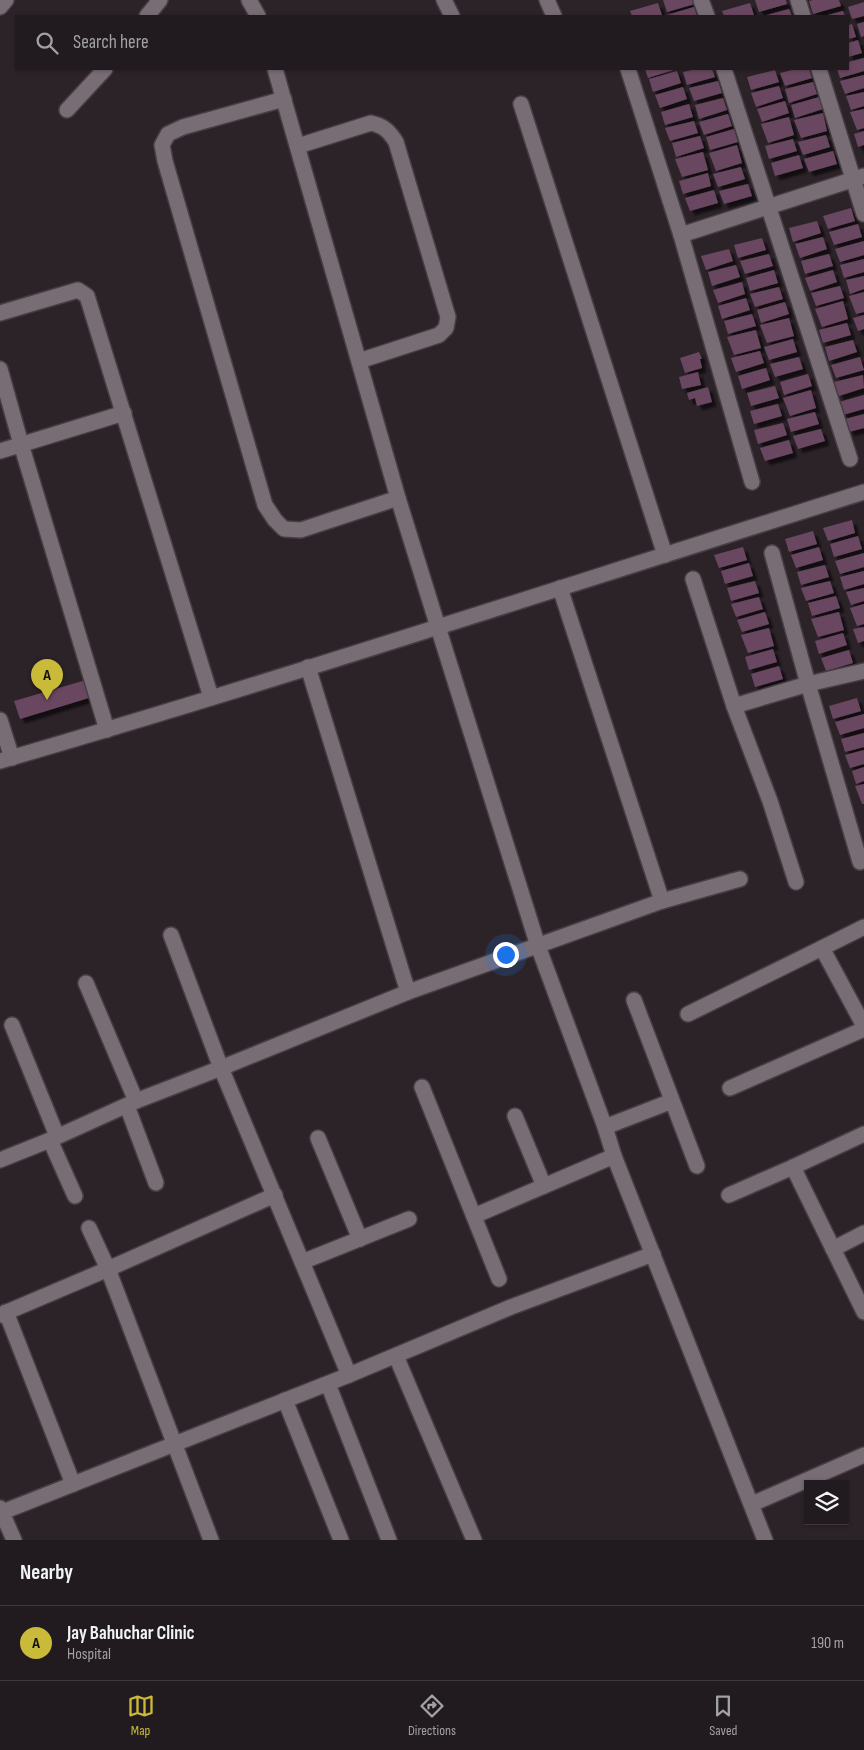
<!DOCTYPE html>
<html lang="en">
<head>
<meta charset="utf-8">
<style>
  :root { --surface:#211a1f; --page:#2d272c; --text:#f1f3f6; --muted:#a2a1a4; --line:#3e383d; --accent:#caba3a }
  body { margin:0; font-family:"Sofia Sans Condensed",sans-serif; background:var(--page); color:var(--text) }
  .controls { position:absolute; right:15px; bottom:15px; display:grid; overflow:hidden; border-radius:0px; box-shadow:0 1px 4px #0004 }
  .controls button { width:45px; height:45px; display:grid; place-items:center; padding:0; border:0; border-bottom:1px solid var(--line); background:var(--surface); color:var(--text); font:25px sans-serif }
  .you { position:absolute; left:505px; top:954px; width:18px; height:18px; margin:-12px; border:4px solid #fff; border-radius:50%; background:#1a73e8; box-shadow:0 0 0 8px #1a73e833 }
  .badge { display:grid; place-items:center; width:32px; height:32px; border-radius:50%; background:var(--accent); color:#111; font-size:16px; font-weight:700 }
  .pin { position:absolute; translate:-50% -41px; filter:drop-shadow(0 1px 2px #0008) }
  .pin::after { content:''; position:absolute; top:26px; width:18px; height:15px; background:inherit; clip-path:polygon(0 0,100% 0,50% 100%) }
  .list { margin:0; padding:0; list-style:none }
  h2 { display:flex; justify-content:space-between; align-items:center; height:65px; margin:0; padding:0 20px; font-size:21px }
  h2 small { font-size:16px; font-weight:400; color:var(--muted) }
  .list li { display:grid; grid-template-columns:32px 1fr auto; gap:15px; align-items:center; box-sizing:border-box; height:75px; padding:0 20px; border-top:1px solid var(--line) }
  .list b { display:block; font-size:19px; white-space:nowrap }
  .list p { margin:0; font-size:16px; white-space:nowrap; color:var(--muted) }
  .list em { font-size:16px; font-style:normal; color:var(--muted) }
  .icon { flex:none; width:28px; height:28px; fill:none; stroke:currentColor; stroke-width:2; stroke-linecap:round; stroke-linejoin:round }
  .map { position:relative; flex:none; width:864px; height:1540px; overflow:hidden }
  .search { position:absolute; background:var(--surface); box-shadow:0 1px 4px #0004; left:15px; right:15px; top:15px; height:55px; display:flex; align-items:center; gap:12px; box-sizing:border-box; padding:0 18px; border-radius:0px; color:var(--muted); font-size:19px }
  .sheet { height:140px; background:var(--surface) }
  nav { display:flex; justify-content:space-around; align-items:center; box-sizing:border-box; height:70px; border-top:1px solid var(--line); background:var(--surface); font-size:14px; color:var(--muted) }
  nav a { display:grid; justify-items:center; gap:2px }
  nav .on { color:var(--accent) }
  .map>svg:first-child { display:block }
</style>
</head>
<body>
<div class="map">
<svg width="864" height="1540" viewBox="0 0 864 1540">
  <defs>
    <filter id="shadow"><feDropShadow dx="4.5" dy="4.5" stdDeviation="1" flood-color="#0009"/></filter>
  </defs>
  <rect width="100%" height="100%" fill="#2c2329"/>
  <g fill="#6a4661" filter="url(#shadow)">
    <polygon points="663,0 694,0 695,4 667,12"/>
    <polygon points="755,0 786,0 787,4 759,12"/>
    <polygon points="813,0 839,0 841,6 813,14 809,1"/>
    <polygon points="864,2 864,16 852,19 848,7"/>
    <polygon points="658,3 662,15 632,16 630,11"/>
    <polygon points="750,3 754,15 724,16 722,11"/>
    <polygon points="694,7 697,16 663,16"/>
    <polygon points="789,9 792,16 763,16"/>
    <polygon points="843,11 845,16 824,16"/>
    <polygon points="864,22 864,36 861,37 857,24"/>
    <polygon points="852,24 856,37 848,39 848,25"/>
    <polygon points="858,40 862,53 848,57 848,43"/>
    <polygon points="864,58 864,71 840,78 837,69 848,69 848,62"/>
    <polygon points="645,69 677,69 648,78"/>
    <polygon points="696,69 712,69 715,77 687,85 683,72"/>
    <polygon points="796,69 809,69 812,78 785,86 780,73"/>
    <polygon points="775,70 779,82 751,90 747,77"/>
    <polygon points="677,71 681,83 653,92 649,79"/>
    <polygon points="864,75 864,88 845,94 840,81"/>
    <polygon points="718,81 722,93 694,101 689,88"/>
    <polygon points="813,82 817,94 789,103 785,89"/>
    <polygon points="779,86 783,98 756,107 751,93"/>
    <polygon points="683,87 687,99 660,108 655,95"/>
    <polygon points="864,92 864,106 851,110 846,96"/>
    <polygon points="819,97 823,109 795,118 791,105"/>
    <polygon points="723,98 727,110 699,119 695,105"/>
    <polygon points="785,101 789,113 762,122 757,109"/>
    <polygon points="689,104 693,117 665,125 661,112"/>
    <polygon points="864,109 864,128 857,130 850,112"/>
    <polygon points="823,113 827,131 801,138 794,120"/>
    <polygon points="728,114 732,126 704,135 699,122"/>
    <polygon points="789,117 794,135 768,143 761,124"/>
    <polygon points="694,121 698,133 670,141 665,128"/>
    <polygon points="734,129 738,142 710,150 706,137"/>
    <polygon points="864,131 864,145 858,147 854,134"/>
    <polygon points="826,135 830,147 803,155 798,142"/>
    <polygon points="700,136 704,148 676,157 672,143"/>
    <polygon points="793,139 797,151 769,159 765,146"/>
    <polygon points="737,145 742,163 716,171 709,153"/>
    <polygon points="833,151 837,164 809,172 804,159"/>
    <polygon points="703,152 708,170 682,177 675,159"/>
    <polygon points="799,155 803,168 775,176 771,163"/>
    <polygon points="741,167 745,179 718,187 713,174"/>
    <polygon points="708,173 711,186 683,194 679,181"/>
    <polygon points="748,184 752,196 724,204 719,191"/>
    <polygon points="714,190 718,203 690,211 685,198"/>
    <polygon points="851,208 855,221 828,229 823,216"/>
    <polygon points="817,221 821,233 793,242 789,228"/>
    <polygon points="858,224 862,237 834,245 829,232"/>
    <polygon points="823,237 827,249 800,258 795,244"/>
    <polygon points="762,238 766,250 738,258 734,245"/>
    <polygon points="864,241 864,255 840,262 835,249"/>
    <polygon points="729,249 733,261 706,270 701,256"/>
    <polygon points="769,254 773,266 745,274 740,261"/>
    <polygon points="829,254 833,266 805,274 801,261"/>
    <polygon points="864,259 864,272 844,278 840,265"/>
    <polygon points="736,265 740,277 712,286 708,272"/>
    <polygon points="774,270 778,283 750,291 746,278"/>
    <polygon points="833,270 837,282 810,291 805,278"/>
    <polygon points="864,276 864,289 850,294 846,280"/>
    <polygon points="742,282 745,294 718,303 713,290"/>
    <polygon points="840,286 844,298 816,306 811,293"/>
    <polygon points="779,287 783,299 755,307 750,294"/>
    <polygon points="864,292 864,312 856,314 849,296"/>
    <polygon points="746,298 750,310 722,319 718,306"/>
    <polygon points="843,301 848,319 822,327 815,309"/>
    <polygon points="785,302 789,314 761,323 757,310"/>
    <polygon points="752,314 756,326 728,334 724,321"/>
    <polygon points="864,315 864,329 858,331 853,318"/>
    <polygon points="789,318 794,336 767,343 760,325"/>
    <polygon points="847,323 851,335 823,343 819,330"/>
    <polygon points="756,330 761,348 734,355 727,337"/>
    <polygon points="793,339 797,352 769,360 764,347"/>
    <polygon points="853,340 857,352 829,361 825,347"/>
    <polygon points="760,351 764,363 736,372 731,358"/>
    <polygon points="699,352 702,359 700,359 702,368 685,373 680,358"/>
    <polygon points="799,357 803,369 775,377 770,364"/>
    <polygon points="860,357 864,370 836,378 831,365"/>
    <polygon points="766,368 770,380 742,389 738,376"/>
    <polygon points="698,372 701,385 682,389 679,377"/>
    <polygon points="808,374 812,386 784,395 780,382"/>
    <polygon points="863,375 864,388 839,396 834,382"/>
    <polygon points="775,386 779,398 751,406 747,393"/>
    <polygon points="708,387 712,402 697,406 695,398 689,400 687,393"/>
    <polygon points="811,390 816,408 790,416 783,398"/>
    <polygon points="864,395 864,409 843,415 839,402"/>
    <polygon points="778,404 782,416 754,424 750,411"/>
    <polygon points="815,412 819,424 791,432 787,419"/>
    <polygon points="864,414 864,428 849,432 845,419"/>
    <polygon points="783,423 787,435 758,444 754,430"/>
    <polygon points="821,429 825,441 798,449 793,436"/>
    <polygon points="789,440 793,453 765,461 760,448"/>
    <polygon points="852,520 855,533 828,541 823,528"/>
    <polygon points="813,531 817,544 789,552 785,539"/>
    <polygon points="858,536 862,549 834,557 830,544"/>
    <polygon points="743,547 747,560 719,568 714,555"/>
    <polygon points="819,547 823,560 796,568 791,555"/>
    <polygon points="864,553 864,567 840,574 835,561"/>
    <polygon points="749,563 753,576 725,584 721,571"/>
    <polygon points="825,565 829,577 801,585 797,572"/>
    <polygon points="864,571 864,584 844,590 840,577"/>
    <polygon points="755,581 759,593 731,601 727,588"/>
    <polygon points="830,581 834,593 806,601 801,588"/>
    <polygon points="864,588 864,601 851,605 846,592"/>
    <polygon points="836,596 840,608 812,616 808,603"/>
    <polygon points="759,597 763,609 736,617 731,604"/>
    <polygon points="864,604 864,624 857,626 850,608"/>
    <polygon points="765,612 769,624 742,632 737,620"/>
    <polygon points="839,612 844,630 818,637 811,619"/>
    <polygon points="864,627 864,641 858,643 853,629"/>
    <polygon points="769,628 774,646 748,653 741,635"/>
    <polygon points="843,633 847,645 819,654 815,641"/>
    <polygon points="773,649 777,662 749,670 745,657"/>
    <polygon points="849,650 853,663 826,671 821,658"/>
    <polygon points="779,666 783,679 755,687 751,674"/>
    <polygon points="86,680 92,697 20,719 14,701"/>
    <polygon points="857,698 861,711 833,719 829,706"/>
    <polygon points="864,714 864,728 840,735 835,722"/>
    <polygon points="864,733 864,747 845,752 841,739"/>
    <polygon points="864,750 864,764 850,768 845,755"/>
    <polygon points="864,767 864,781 856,784 852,771"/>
    <polygon points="864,784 864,804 862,804 855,786"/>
  </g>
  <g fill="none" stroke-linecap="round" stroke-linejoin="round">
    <g stroke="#463e44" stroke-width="18">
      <g id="street">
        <polyline points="249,0 258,16"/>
        <polyline points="444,0 452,16"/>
        <polyline points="547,0 554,16"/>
        <polyline points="701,0 707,16"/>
        <polyline points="798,0 803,16"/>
        <polyline points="147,16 160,0"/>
        <polyline points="275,69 398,498 438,627 538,946 605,1127 614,1156 765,1540"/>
        <polyline points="628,69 681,235 752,482"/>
        <polyline points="724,69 850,459"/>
        <polyline points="819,69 864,214"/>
        <polyline points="284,99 183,127 168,134 162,145 165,161 265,505 275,520 284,529 301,530 398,498"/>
        <polyline points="521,104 665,555"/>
        <polyline points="67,110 105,69"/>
        <path d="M298,146L371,123C384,126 389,131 396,142L448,317L446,328L439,335L359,361"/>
        <polyline points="681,235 864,176"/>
        <polyline points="0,313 78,290 87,296 211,697"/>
        <polyline points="0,369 21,444 107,730"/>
        <polyline points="0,451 124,413"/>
        <polyline points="772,553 808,684 860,862"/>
        <polyline points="693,579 734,706 770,801 796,882"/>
        <polyline points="308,667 408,992 662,901 560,588"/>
        <polyline points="734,706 808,684 864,671"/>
        <polyline points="0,720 12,758"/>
        <path d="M0,761C290,677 576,582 864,492"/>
        <polyline points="662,901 740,879"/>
        <polyline points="864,927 822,948 864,1026"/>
        <polyline points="171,935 221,1068 302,1262 409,1219"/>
        <polyline points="86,983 136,1101"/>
        <polyline points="634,1000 697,1166"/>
        <polyline points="688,1014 822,948"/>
        <polyline points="12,1025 57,1136"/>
        <polyline points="422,1087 499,1279"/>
        <polyline points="730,1088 864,1029"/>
        <polyline points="127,1106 156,1183"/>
        <polyline points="515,1116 544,1186"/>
        <polyline points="605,1127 672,1101"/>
        <polyline points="864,1134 793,1167 864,1312"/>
        <polyline points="318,1138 360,1239"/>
        <polyline points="50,1140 75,1196"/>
        <polyline points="0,1160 50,1140 136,1101 221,1068 408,992"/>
        <polyline points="729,1195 793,1167"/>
        <polyline points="474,1216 614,1156"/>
        <polyline points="89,1228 108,1269 211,1540"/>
        <polyline points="833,1249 864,1233"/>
        <polyline points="302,1262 349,1375"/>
        <polyline points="6,1312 73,1484"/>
        <polyline points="0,1315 108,1269 275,1195"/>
        <polyline points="396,1356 474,1540"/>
        <polyline points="328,1384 389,1540"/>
        <polyline points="285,1400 341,1540"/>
        <polyline points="752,1504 864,1455"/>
        <polyline points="0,1508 14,1540"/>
        <polyline points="0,1513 349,1375 511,1307 653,1254"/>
      </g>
    </g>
    <g stroke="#463e44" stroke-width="18">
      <polyline id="secondary" points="0,7 6,0"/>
    </g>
    <use href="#street" stroke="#786d75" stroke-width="15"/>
    <use href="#secondary" stroke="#786d75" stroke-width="15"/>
  </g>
</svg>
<div class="controls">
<button><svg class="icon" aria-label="layers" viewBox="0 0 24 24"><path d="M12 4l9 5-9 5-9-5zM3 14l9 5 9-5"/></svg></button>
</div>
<div class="you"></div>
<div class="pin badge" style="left:47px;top:700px">A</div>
<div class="search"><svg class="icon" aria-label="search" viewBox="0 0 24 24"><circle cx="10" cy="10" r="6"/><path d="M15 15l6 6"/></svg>Search here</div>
</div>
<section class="sheet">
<h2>Nearby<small></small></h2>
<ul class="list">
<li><span class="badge">A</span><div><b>Jay Bahuchar Clinic</b><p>Hospital</p></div><em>190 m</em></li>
</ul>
</section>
<nav>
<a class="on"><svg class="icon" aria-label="map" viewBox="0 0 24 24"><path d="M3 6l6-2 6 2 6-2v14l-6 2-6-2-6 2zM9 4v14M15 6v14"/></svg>Map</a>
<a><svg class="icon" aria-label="directions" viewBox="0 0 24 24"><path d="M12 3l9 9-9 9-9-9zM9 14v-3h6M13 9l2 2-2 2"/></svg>Directions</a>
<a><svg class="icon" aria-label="saved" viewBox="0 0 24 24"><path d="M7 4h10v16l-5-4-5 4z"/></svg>Saved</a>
</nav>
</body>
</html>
